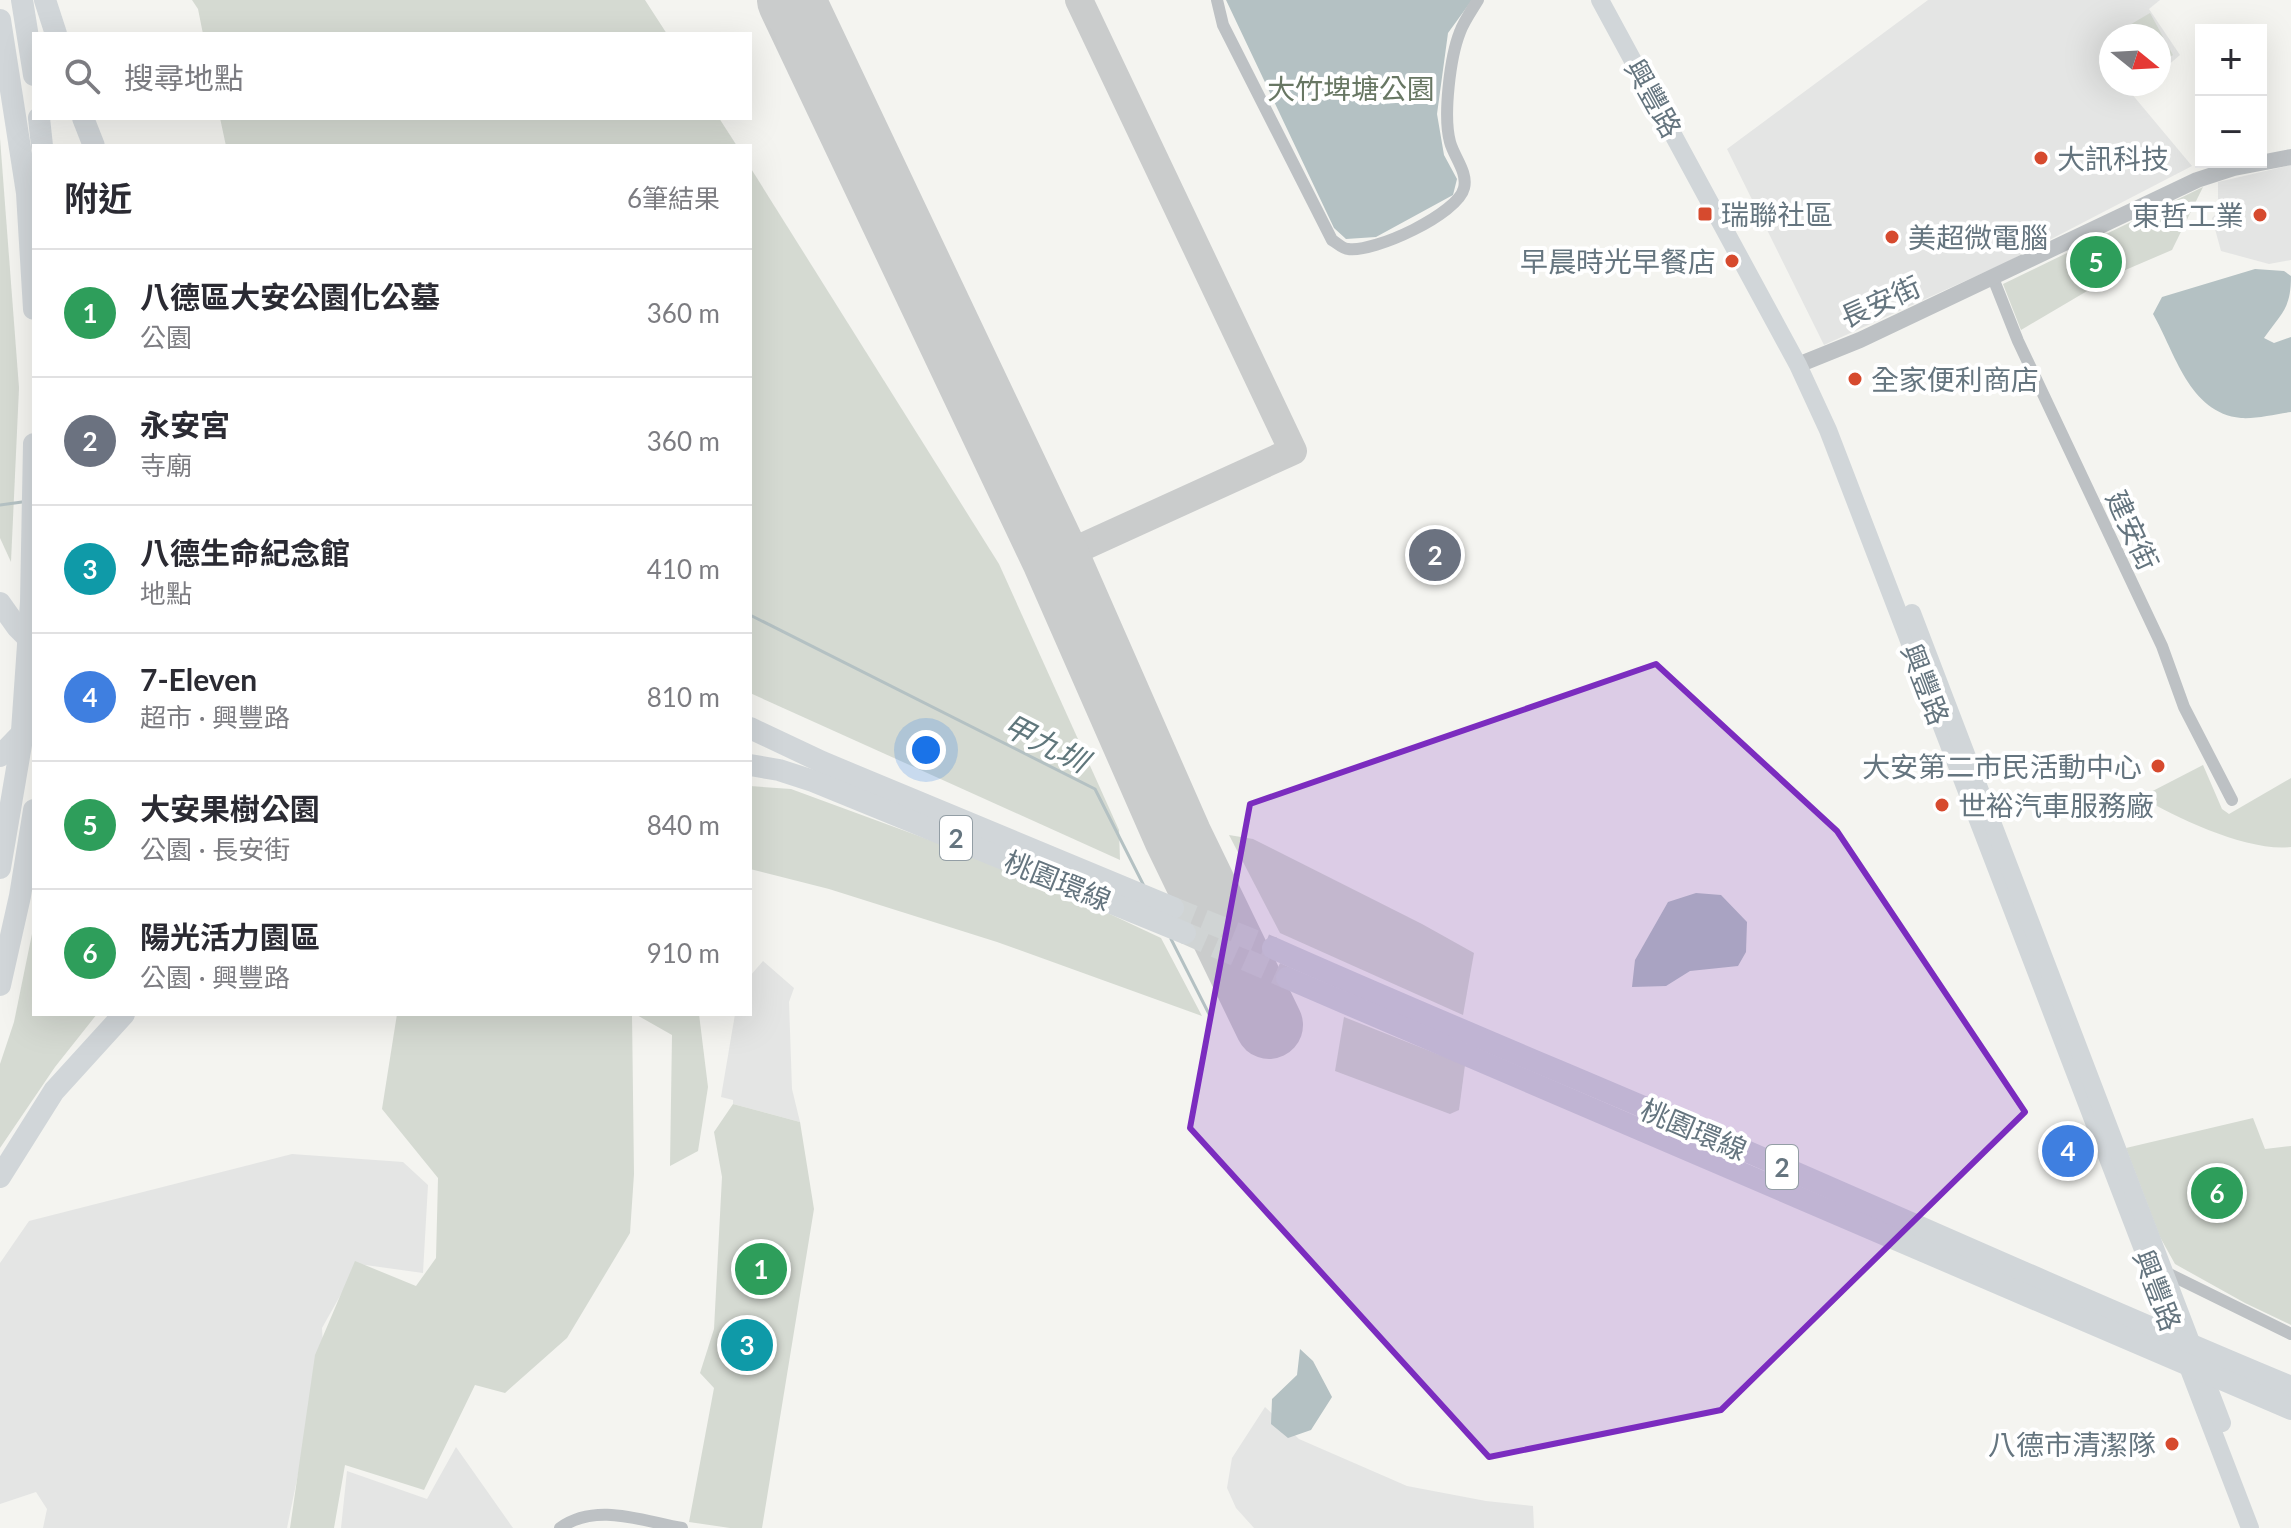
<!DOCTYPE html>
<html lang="zh-TW">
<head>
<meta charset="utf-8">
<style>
  :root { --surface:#fff; --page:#f7f7f7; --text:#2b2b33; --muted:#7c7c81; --line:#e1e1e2; --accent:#1a73e8 }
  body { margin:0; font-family:Lato,"Noto Sans TC",sans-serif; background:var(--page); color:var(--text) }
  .controls { position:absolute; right:24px; top:24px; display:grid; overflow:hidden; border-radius:0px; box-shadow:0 8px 32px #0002 }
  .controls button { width:72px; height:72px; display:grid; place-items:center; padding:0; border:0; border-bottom:2px solid var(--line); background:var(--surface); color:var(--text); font:40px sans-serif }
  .compass { position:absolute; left:2099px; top:24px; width:72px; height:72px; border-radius:50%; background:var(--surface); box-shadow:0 8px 32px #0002; rotate:108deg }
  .you { position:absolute; left:926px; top:750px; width:28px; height:28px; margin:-20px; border:6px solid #fff; border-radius:50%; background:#1a73e8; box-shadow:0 0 0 12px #1a73e833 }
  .badge { display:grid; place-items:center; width:52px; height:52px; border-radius:50%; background:var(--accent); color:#fff; font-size:26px; font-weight:700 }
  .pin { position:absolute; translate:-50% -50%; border:4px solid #fff; box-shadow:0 2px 8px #0006 }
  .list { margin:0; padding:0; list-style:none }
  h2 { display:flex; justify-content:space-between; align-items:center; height:104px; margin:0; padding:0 32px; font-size:34px }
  h2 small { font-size:26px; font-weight:400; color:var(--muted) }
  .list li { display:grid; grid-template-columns:52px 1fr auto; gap:24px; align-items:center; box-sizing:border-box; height:128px; padding:0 32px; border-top:2px solid var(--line) }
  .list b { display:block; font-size:30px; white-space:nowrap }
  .list p { margin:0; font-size:26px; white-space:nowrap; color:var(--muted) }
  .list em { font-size:26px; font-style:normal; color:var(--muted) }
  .icon { flex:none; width:44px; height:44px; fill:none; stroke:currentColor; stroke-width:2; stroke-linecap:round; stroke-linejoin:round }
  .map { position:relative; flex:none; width:2291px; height:1528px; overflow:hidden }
  .search { position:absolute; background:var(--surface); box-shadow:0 8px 32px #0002; left:32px; top:32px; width:720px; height:88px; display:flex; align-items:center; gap:20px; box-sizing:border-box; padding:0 28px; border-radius:0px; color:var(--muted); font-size:30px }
  .panel { position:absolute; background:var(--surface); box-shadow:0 8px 32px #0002; left:32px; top:144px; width:720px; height:872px; border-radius:0px }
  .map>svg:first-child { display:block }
</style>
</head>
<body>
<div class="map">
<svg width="2291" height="1528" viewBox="0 0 2291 1528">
  <rect width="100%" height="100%" fill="#f4f4f0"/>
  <g fill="#e4e5e4">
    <polygon points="1928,0 2160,0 2149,9 2180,55 2159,73 2159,36 2111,36 2111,84 2128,84 2126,87 2192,166 2007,262 1824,345 1727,149"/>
    <polygon points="2291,165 2291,260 2269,264 2221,251 2212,218 2218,212 2218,182"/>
    <polygon points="763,961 794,988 789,1002 792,1089 800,1122 733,1104 733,1100 721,1097 735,1014 750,1014 750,976"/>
    <polygon points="292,1154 403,1162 428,1185 423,1273 358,1264 322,1328 326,1396 303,1450 287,1528 43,1528 47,1509 36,1492 0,1504 0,1263 29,1221"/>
    <polygon points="1265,1407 1299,1439 1407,1486 1486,1501 1533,1506 1534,1528 1254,1528 1236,1508 1227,1488 1232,1458"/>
    <polygon points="456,1447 513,1528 341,1528 347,1471 427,1499"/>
  </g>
  <g fill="#d5dad2">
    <polygon points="192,0 645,0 667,34 203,34 198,9"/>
    <polygon points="2150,13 2173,55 2159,63 2159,36 2133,36 2128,26"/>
    <polygon points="220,118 719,118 737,146 226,146"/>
    <polygon points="0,138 19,388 11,562 0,538"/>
    <polygon points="750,167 999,564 1119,830 1120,860 750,693"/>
    <polygon points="2203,187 2172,250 2116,274 2021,330 2003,284"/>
    <path d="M2203,765L2222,809L2229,814L2291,778V847C2249,852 2178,819 2141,797Z"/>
    <polygon points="750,786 791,789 1033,878 1161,938 1202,1016 997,942 829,889 750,869"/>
    <polygon points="1229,835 1253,839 1422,924 1474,953 1463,1015 1280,933"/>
    <polygon points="34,924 34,1014 97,1014 55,1067 0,1148 0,1064 14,1022"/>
    <polygon points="397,1014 632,1014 634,1174 630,1233 567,1338 505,1393 475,1385 424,1490 345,1465 334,1528 290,1528 315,1355 355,1261 416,1286 436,1258 438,1178 382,1109"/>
    <polygon points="635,1014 699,1014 708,1087 698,1151 670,1166 672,1035"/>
    <polygon points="1344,1017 1465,1065 1459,1110 1450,1114 1335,1071"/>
    <polygon points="733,1104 800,1122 814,1209 762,1528 730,1528 689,1522 714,1388 700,1373 714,1329 722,1177 714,1132"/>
    <polygon points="2253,1118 2265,1149 2291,1146 2291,1325 2245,1303 2175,1264 2160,1237 2126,1148"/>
  </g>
  <g fill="#b4c1c3">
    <polygon points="1226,0 1472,0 1448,33 1437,114 1444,155 1457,179 1453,195 1376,237 1346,239 1334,228"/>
    <path d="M2255,269L2284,271L2291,276C2291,309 2282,312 2264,338L2274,343L2291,337V412C2275,414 2257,419 2241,418C2189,413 2175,352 2153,314L2162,297Z"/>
    <polygon points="1696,893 1721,895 1747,922 1746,952 1738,966 1690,971 1666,986 1632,987 1635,960 1668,902"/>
    <polygon points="1300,1349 1313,1361 1332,1397 1311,1430 1288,1438 1271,1424 1272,1399 1297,1375"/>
  </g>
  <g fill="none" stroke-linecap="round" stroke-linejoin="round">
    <g stroke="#b4c1c3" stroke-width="3">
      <polyline points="0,505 22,502"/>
      <polyline points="750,615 1095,789 1144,886"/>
      <polyline points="1171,939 1211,1018"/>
    </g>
    <polyline stroke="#cacccc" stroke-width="28" points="1056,559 1293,451 1079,0"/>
    <polyline stroke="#cacccc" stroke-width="68" points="791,0 1056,559 1178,837 1269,1025"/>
    <g stroke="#d0d4d4" stroke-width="22" stroke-dasharray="22 11" stroke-linecap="butt">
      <polyline points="1173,908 1273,948"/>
      <polyline points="1185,933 1287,978"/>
    </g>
    <g stroke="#bdc1c4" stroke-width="12">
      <path d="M1217,0L1223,25L1332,240C1337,243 1343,249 1348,249C1374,253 1458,214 1464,188C1468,172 1454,157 1450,142C1443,116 1450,57 1460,32C1464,21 1472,10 1478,0"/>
      <polyline points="1993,278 2018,341 2162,646 2184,707 2232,800"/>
      <polyline points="2161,1270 2291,1334"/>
      <path d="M560,1528C596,1502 642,1521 682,1528"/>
    </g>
    <polyline stroke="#bdc1c4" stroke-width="16" points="1798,365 1860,340 2197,180 2234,168 2291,157"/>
    <g stroke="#d1d6d9" stroke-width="18">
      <polyline points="1600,0 1798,365 1828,430 2250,1528"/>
      <polyline points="1912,613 2222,1423"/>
    </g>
    <g stroke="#d1d6d9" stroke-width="22">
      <polyline points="22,0 34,75"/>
      <polyline points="45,0 56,34"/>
      <polyline points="0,20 27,193 34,309"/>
      <polyline points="39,118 42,146"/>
      <polyline points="83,118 94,146"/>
      <polyline points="0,603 17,627 34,644"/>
      <polyline points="750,728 822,762 1173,908"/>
      <polyline points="0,756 25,730"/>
      <polyline points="750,765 779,770 813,781 1185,933"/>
      <polyline points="0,868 21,745 31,602 34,444"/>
      <path d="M1273,948C1430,1018 1589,1083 1746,1151C1928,1230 2108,1311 2291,1387"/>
      <polyline points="1287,978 2291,1409"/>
      <polyline points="0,985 20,896 34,810"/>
      <polyline points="0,1177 54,1091 124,1014"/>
    </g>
  </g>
  <path fill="#7b2cbf" fill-opacity="0.2" stroke="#7b2cbf" stroke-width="6" stroke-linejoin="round" d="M1656,664L1837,831L2025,1112L1721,1410L1489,1457L1190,1128L1250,804Z"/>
  <g fill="#d64a2e" stroke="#fff" stroke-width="3">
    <circle cx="2041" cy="158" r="8"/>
    <rect x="1697" y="206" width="16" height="16" rx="4"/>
    <circle cx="2260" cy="215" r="8"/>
    <circle cx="1892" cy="237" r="8"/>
    <circle cx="1732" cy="261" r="8"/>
    <circle cx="1855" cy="379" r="8"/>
    <circle cx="2158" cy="766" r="8"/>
    <circle cx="1942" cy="805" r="8"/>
    <circle cx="2172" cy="1444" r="8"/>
  </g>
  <g text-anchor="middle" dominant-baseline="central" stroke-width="8" stroke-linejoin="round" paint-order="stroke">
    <g fill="#fff" stroke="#939ea5" stroke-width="2">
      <rect x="940" y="816" width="32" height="44" rx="6"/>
      <rect x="1766" y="1145" width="32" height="44" rx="6"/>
    </g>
    <g font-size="26" font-weight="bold" fill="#65757f">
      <text x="956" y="838">2</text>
      <text x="1782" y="1167">2</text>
    </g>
    <g font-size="28" fill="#687763" stroke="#fff">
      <text x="1351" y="88">大竹埤塘公園</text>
    </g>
    <g font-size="28" fill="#65757f" stroke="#fff">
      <text transform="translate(1654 98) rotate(61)">興豐路</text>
      <text transform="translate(1880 301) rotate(-24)">長安街</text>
      <text transform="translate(2133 530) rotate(65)">建安街</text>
      <text transform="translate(1926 684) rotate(69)">興豐路</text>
      <text transform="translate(1058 880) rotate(22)">桃園環線</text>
      <text transform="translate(1694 1129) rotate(23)">桃園環線</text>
      <text transform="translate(2158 1290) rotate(69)">興豐路</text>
    </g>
    <g font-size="28" fill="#65757f" stroke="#fff" text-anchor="start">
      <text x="2057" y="158">大訊科技</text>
      <text x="1721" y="214">瑞聯社區</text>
      <text x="2244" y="215" text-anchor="end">東哲工業</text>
      <text x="1908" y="237">美超微電腦</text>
      <text x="1716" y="261" text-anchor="end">早晨時光早餐店</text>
      <text x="1871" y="379">全家便利商店</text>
      <text x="2142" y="766" text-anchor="end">大安第二市民活動中心</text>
      <text x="1958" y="805">世裕汽車服務廠</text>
      <text x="2156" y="1444" text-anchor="end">八德市清潔隊</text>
    </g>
    <g font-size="30" font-style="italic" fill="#60777c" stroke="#fff">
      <text transform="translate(1046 742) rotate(27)">甲九圳</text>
    </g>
  </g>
</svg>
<div class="controls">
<button>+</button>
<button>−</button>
</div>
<svg class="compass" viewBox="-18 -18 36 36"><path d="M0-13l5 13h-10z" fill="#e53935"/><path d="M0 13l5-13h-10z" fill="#7c7c81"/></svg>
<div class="you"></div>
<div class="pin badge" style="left:761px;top:1269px;background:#2e9e5b">1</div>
<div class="pin badge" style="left:1435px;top:555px;background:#6b7280">2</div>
<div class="pin badge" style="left:747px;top:1345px;background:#0f9aa8">3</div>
<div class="pin badge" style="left:2068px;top:1151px;background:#3f7fe0">4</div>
<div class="pin badge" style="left:2096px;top:262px;background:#2e9e5b">5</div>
<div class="pin badge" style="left:2217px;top:1193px;background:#2e9e5b">6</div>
<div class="search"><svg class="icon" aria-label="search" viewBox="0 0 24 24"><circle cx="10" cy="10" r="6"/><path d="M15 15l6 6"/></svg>搜尋地點</div>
<section class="panel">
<h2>附近<small>6筆結果</small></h2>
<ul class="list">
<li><span class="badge" style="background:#2e9e5b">1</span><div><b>八德區大安公園化公墓</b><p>公園</p></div><em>360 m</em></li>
<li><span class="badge" style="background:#6b7280">2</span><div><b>永安宮</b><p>寺廟</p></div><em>360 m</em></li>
<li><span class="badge" style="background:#0f9aa8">3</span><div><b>八德生命紀念館</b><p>地點</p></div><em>410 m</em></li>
<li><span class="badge" style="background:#3f7fe0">4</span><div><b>7-Eleven</b><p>超市 · 興豐路</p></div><em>810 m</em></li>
<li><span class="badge" style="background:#2e9e5b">5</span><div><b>大安果樹公園</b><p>公園 · 長安街</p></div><em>840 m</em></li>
<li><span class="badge" style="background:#2e9e5b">6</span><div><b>陽光活力園區</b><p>公園 · 興豐路</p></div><em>910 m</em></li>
</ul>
</section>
</div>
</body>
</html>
